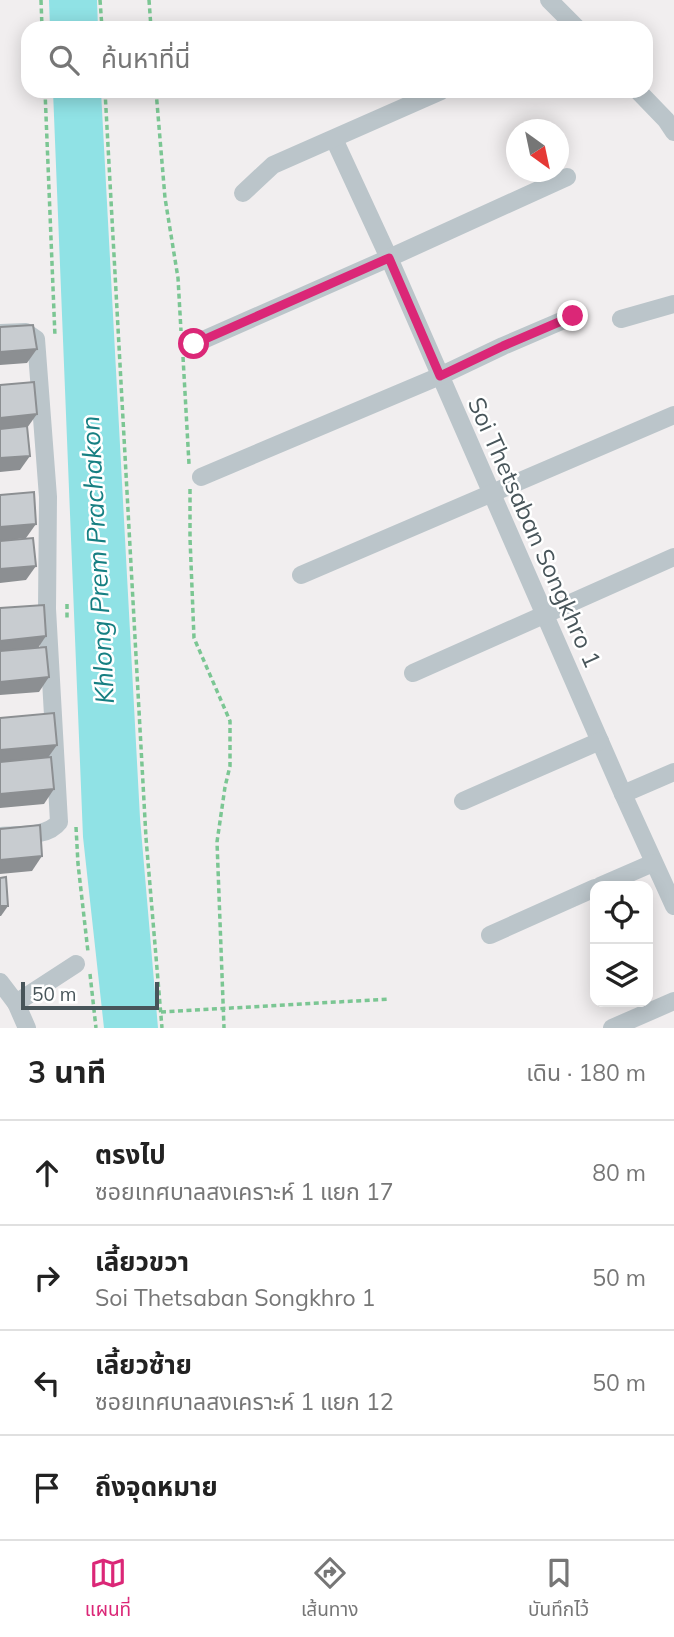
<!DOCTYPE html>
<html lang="th">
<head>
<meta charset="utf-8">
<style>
  :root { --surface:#fff; --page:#f2f2f2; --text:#222; --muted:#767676; --line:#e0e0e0; --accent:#db2777 }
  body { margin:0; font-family:Mulish,"Noto Sans Thai",sans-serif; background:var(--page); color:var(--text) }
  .controls { position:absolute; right:21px; bottom:21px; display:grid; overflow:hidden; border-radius:14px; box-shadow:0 4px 18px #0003 }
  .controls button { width:63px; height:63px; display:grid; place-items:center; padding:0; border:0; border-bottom:2px solid var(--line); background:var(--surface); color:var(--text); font:35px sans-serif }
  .compass { position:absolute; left:506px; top:119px; width:63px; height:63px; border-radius:50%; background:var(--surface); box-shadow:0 4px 18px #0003; rotate:147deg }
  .scale { position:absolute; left:21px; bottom:18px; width:138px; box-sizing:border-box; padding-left:7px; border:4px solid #48555a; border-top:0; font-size:19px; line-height:24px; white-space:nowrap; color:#48555a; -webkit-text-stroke:5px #fff; paint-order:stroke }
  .stop { position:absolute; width:21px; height:21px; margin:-16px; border:5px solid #db2777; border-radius:50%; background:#fff }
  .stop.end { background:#db2777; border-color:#fff; box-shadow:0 2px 7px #0008 }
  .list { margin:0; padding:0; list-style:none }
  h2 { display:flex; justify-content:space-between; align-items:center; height:91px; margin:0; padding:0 28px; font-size:30px }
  h2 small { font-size:23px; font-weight:400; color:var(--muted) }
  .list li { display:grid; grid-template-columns:46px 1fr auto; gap:21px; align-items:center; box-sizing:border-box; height:105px; padding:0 28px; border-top:2px solid var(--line) }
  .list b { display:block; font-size:26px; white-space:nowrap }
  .list p { margin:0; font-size:23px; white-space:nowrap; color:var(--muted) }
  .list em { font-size:23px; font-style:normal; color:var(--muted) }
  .icon { flex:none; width:38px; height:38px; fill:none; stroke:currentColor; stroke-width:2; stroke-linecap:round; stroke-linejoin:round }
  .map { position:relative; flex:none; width:674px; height:1028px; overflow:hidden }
  .search { position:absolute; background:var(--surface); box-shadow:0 4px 18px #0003; left:21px; right:21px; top:21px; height:77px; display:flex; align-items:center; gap:18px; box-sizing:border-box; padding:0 24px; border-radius:21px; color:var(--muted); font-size:26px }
  .sheet { height:511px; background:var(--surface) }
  nav { display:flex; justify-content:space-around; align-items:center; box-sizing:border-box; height:98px; border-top:2px solid var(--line); background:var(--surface); font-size:19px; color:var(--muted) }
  nav a { display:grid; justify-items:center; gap:4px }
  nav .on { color:var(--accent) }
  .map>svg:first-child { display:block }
</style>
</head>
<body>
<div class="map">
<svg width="674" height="1028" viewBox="0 0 674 1028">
  <rect width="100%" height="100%" fill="#f1eeef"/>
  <g fill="#90e2e5">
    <polygon points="49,0 97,0 98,28 50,28"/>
    <polygon points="53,91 101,91 140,818 158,1028 104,1028 83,837"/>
  </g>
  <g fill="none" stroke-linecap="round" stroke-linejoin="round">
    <g stroke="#7bc693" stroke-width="3.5" stroke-dasharray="5 3.5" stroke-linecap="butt">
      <polyline points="41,0 42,28"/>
      <polyline points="100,0 102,28"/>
      <polyline points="149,0 151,28"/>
      <polyline points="45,91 55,337"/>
      <polyline points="105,91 146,838 162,1028"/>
      <polyline points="156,91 165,198 178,278 181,331"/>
      <polyline points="183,357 189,464"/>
      <polyline points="190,489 190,538 194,638 230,721 230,766 225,787 217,842 224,1028"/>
      <polyline points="67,604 67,620"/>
      <polyline points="76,827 78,864 88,952"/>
      <polyline points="90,974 96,1028"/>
      <polyline points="161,1012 390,999"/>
    </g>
    <g stroke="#bbc5ca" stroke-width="18">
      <polyline points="549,0 577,28"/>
      <polyline points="638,91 666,120 674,132"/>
      <polyline points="334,139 389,258 623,794 674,906"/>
      <polyline points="243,193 273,165 441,91"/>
      <polyline points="621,319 674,304"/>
      <path d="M0,333L26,332L36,339L48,497L47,609L59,822C47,838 19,834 0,836"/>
      <polyline points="194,344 389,258 567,177"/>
      <polyline points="201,477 440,376 503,346 573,316"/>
      <polyline points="301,575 674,415"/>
      <polyline points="413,673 674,557"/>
      <polyline points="623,794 674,772"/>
      <polyline points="463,801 600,741"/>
      <polyline points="600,886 653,863"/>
      <polyline points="490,935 595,888"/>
      <polyline points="0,982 16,1003"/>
      <polyline points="27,1028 16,1003 76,964"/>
      <polyline points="612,1028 674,1001"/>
    </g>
  </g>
  <g fill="#8c8f92">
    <polygon points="37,349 27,363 0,365 0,352"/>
    <polygon points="37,414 27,428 0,431 0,418"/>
    <polygon points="30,456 20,470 0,472 0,458"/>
    <polygon points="36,524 26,538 0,541 0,527"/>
    <polygon points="36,566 26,580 0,583 0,569"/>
    <polygon points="46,636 36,651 0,654 0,641"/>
    <polygon points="49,677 39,692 0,695 0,682"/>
    <polygon points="57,745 47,759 0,764 0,750"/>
    <polygon points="54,789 44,804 0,808 0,794"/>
    <polygon points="42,856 32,871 0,874 0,860"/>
    <polygon points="0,906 8,906 1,916 0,916"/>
  </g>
  <g fill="#c8ccd0" stroke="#8c8f92" stroke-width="2">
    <polygon points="33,325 37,349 0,352 0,327"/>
    <polygon points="34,382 37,414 0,418 0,385"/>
    <polygon points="27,426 30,456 0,458 0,429"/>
    <polygon points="34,492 36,524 0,527 0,495"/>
    <polygon points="33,538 36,566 0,569 0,541"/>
    <polygon points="44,605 46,636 0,641 0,608"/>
    <polygon points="46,647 49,677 0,682 0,651"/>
    <polygon points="54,713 57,745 0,750 0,718"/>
    <polygon points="51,757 54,789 0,794 0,762"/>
    <polygon points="40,825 42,856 0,860 0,829"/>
    <polygon points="6,877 8,906 0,906 0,878"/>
  </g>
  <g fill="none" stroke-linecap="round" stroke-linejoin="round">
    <polyline stroke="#db2777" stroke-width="9" points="194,344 389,258 440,376 503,346 573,316"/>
  </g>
  <g text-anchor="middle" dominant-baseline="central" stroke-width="5" stroke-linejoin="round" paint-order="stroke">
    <g font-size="24" fill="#48555a" stroke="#fff">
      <text transform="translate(535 532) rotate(66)">Soi Thetsaban Songkhro 1</text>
    </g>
    <g font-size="26" font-style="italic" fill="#167f82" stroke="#fff">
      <text transform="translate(97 560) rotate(-93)">Khlong Prem Prachakon</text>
    </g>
  </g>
</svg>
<div class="controls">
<button><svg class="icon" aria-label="locate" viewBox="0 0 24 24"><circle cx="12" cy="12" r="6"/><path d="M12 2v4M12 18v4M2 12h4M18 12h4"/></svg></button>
<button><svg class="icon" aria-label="layers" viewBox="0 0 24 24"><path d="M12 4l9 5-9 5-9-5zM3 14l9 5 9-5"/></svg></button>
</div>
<svg class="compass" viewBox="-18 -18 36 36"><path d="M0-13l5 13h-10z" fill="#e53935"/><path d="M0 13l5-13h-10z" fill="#767676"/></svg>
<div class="scale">50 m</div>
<div class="stop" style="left:194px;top:344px"></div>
<div class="stop end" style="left:573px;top:316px"></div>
<div class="search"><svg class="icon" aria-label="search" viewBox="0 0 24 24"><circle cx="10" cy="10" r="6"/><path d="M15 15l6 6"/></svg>ค้นหาที่นี่</div>
</div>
<section class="sheet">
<h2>3 นาที<small>เดิน · 180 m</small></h2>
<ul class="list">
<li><svg class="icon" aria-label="ahead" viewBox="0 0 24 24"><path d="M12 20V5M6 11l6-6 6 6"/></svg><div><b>ตรงไป</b><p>ซอยเทศบาลสงเคราะห์ 1 แยก 17</p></div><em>80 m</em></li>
<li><svg class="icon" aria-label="right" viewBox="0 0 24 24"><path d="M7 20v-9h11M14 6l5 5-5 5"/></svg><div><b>เลี้ยวขวา</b><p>Soi Thetsaban Songkhro 1</p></div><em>50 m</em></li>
<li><svg class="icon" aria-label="left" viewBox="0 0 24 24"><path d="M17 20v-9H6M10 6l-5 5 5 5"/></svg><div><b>เลี้ยวซ้าย</b><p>ซอยเทศบาลสงเคราะห์ 1 แยก 12</p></div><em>50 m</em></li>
<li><svg class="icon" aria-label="arrive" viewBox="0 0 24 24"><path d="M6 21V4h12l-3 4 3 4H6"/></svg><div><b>ถึงจุดหมาย</b></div></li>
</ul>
</section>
<nav>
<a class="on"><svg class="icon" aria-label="map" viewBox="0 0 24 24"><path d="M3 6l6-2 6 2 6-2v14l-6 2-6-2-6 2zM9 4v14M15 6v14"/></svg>แผนที่</a>
<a><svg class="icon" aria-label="directions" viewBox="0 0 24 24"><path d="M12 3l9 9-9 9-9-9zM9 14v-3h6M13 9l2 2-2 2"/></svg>เส้นทาง</a>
<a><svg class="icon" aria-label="saved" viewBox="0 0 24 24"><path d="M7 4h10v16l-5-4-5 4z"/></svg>บันทึกไว้</a>
</nav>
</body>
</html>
